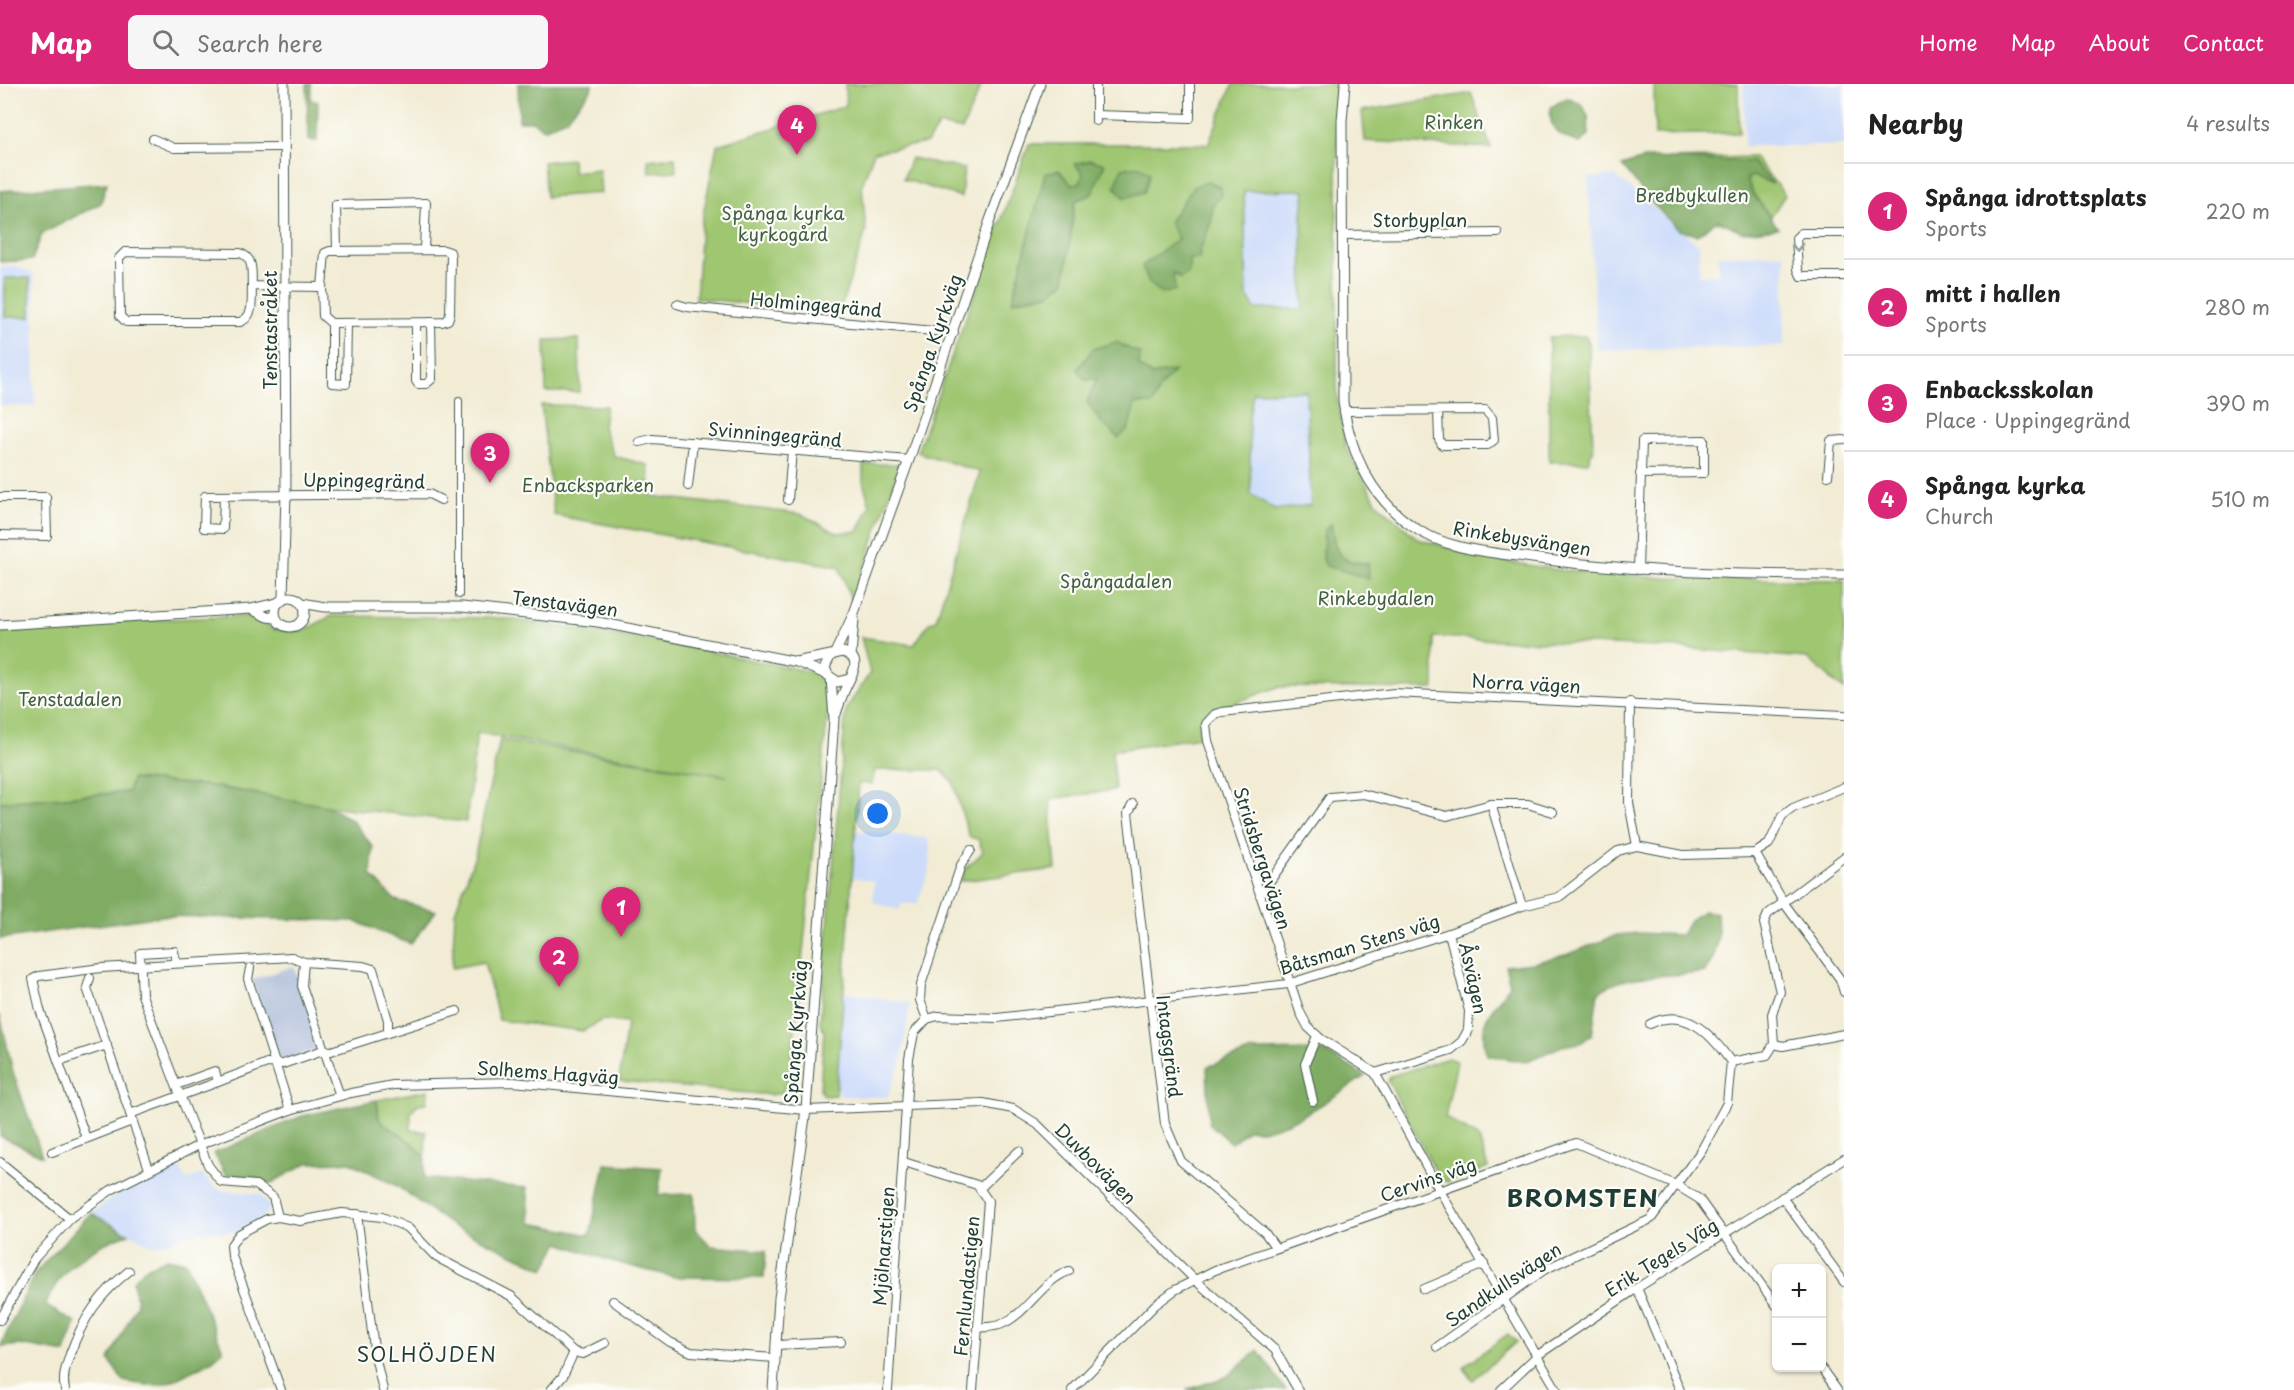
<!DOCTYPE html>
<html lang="en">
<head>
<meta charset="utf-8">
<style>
  :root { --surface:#fff; --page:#f6f6f6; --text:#222; --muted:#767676; --line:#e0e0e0; --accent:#db2777 }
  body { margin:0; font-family:"Playpen Sans",sans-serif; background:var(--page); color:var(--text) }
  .controls { position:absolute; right:18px; bottom:18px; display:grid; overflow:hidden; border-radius:9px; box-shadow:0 2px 4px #0004 }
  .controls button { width:54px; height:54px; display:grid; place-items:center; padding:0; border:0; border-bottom:2px solid var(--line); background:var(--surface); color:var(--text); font:30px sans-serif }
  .you { position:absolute; left:878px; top:730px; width:21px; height:21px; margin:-15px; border:4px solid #fff; border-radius:50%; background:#1a73e8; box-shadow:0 0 0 9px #1a73e833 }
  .badge { display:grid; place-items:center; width:39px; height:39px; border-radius:50%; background:var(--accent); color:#fff; font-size:20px; font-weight:700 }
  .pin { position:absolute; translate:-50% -50px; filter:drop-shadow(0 2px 3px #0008) }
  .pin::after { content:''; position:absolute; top:32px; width:21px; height:18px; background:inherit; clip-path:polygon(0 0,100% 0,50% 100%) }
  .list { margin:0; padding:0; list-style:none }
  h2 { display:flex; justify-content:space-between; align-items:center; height:78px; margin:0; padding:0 24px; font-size:26px }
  h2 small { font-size:20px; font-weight:400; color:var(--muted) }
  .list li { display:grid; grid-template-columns:39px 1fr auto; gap:18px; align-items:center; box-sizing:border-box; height:96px; padding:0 24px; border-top:2px solid var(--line) }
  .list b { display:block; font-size:22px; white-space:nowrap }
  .list p { margin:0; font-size:20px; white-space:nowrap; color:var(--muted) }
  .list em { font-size:20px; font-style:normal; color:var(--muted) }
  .icon { flex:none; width:33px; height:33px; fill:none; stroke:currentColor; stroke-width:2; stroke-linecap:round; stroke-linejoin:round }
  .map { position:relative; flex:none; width:1844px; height:1306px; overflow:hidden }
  header { display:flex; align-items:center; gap:36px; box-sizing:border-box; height:84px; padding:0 30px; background:var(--accent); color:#fff }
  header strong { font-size:28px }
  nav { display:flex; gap:33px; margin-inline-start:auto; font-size:21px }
  .search { width:420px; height:54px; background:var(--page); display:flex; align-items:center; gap:15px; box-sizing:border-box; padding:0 21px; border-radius:9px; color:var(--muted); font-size:22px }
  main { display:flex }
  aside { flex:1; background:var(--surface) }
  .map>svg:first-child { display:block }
</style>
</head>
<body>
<header>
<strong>Map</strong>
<div class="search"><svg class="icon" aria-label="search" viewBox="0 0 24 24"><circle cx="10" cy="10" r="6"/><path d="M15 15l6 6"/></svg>Search here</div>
<nav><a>Home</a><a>Map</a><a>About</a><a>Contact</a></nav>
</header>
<main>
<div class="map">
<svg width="1844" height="1306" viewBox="0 0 1844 1306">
  <rect width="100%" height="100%" fill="#fdfcf7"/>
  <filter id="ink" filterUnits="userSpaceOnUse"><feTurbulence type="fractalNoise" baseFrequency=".0167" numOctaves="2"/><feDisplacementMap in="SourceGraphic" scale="12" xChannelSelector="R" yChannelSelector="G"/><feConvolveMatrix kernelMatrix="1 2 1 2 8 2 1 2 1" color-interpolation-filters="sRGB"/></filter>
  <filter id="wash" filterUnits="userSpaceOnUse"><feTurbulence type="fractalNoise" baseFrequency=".008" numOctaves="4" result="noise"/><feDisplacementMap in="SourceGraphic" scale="24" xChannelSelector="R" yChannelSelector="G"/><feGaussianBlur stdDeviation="1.35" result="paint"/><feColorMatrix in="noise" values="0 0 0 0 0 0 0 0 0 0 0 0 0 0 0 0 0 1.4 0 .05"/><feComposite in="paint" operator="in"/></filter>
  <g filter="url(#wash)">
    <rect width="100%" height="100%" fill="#f2ecd5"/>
    <g fill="#ccdbfa">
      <rect x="1744" y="0" width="100" height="62"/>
      <polygon points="1615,92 1699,161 1699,191 1718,190 1718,171 1785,170 1784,262 1597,266 1588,94"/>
      <polygon points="1306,106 1302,130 1303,225 1255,225 1247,212 1244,107"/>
      <polygon points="0,182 17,182 34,190 35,322 0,322"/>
      <polygon points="1306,306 1311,421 1275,426 1251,410 1249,334 1253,307"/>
      <polygon points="855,747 927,754 930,763 929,788 917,820 902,820 899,826 873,818 874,797 851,793"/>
      <polygon points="843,908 910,919 901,979 887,1013 842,1012 836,1003"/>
      <polygon points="178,1080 186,1096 202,1090 214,1103 224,1107 261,1110 270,1123 266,1131 236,1148 202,1148 154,1162 91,1129 128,1104"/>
    </g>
    <polygon fill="#b8c5de" points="294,882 321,964 279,978 252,896"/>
    <g fill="#9fc671" stroke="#5f8252" stroke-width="1.5" fill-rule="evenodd">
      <polygon points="845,0 982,0 962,46 939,41 927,59 874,68 862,101 866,147 839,229 696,214 701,141 717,61 846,22"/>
      <path d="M1233,0H1337V313L1346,364L1377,419L1418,455L1484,474L1559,486L1665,494L1844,496V606L1807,574L1678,564L1434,553V605L1278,603L1204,630L1198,644L1200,653L1112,667L1115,706L1050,715L1056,785L961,797L964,786L983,768L978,755L969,753L953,698L941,686H875L872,700L859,699L836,1011L824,1012L820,1006L824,947L820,938L846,625L870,589L861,553L914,561L930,538L936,536L980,388L917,368L1029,60H1208ZM1305,106L1302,130L1303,225H1255L1247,212L1244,107ZM1306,307L1311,421L1275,426L1251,410L1249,334L1253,308Z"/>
      <polygon points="1654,0 1738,0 1739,49 1655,51"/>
      <polygon points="1471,9 1491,64 1365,57 1362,27"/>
      <polygon points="675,73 676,87 649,89 648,76"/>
      <polygon points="1754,73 1785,111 1768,137 1673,140 1669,75"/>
      <polygon points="911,74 964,85 961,113 903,95"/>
      <polygon points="572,75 573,88 599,85 601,109 546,113 543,78"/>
      <polygon points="5,194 30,194 31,233 5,233"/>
      <polygon points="1586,252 1589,259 1593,366 1588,378 1549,378 1549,253"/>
      <polygon points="579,255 580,308 546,308 545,256"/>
      <polygon points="541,321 606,322 603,343 614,372 648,381 651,412 801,430 837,449 858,447 870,422 863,398 863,380 900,380 852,518 839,483 554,431"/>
      <polygon points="251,532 275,546 305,546 331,532 500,534 657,557 817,589 830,609 790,992 782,1009 771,1011 619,997 627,939 602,936 583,947 499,936 484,878 452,884 455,828 475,771 500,656 727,692 477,649 466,738 327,722 211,702 133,695 128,708 0,718 0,548 119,537"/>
      <polygon points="1448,974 1457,978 1445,1033 1479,1054 1488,1084 1447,1098 1439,1094 1388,997 1391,992"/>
      <polygon points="428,1006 427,1019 418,1020 411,1028 411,1046 426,1048 425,1073 411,1058 379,1036 377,1016"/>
      <polygon points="1508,1250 1516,1258 1473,1296 1463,1283"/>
    </g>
    <g fill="#7fab63" stroke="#4f744c" stroke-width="1.5">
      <polygon points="307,0 311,0 311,17 318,17 317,57 308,56"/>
      <polygon points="518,0 592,0 591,6 566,35 544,45 532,37 519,37"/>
      <path d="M1566,14L1582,20L1588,32L1589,51L1580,59C1560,53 1547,46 1551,23Z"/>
      <polygon points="1647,74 1752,78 1773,100 1753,92 1747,94 1752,108 1778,144 1743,148 1718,136 1697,151 1679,146 1653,120 1622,82"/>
      <polygon points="1091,76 1105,80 1091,111 1075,117 1065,197 1049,210 1012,217 1045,90 1059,86 1071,100 1080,99 1083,90 1075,80"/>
      <polygon points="1140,82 1150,89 1144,108 1125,114 1115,103 1122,84"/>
      <path d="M1209,97L1221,104L1222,111L1212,122C1214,147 1200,153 1199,175H1189V188L1181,194L1173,189L1175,206L1161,210L1149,198L1142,182L1178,155L1169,138L1193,103Z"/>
      <polygon points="107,99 101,119 42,150 32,176 0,178 0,107"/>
      <polygon points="1116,258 1140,270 1139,282 1151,291 1174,287 1159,305 1153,320 1135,320 1128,346 1118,354 1101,338 1087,318 1097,295 1085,296 1077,286 1093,265"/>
      <path d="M1331,440C1336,468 1336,479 1368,479L1369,495L1326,482L1323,475L1324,447Z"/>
      <polygon points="132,695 211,702 327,722 352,736 373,763 371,791 395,816 436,827 411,860 354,837 162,832 0,855 0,718 128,708"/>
      <path d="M1703,827L1717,829C1719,852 1719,869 1705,888C1671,894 1626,887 1598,909L1592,950L1581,959L1562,962L1525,978L1487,971C1477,935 1490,929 1510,901L1505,882L1533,879L1569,870L1617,851L1639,849L1681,851L1690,836Z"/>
      <polygon points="0,931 13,988 42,1072 0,1052"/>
      <path d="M1322,966L1365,992C1337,1010 1282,1053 1249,1045L1231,1059L1209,1039L1207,983L1252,967Z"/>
      <path d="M377,1016L379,1036L411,1058L425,1073L424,1094L527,1104L531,1139L590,1151L605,1080L662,1084L658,1111L694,1110L695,1145L711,1162L766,1167L764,1194L674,1193L614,1178L559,1159L544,1185L451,1141L397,1102L350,1078L307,1079L270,1100C255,1093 241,1094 225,1090L214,1069L302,1032Z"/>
      <path d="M91,1129L129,1150C94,1160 57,1186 46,1222L76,1239L65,1269L20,1261L0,1263L35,1189Z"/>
      <path d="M167,1174L186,1178L223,1266C214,1277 208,1279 196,1285C165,1301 159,1305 123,1297L109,1276L137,1220L133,1197L144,1185Z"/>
      <polygon points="1258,1266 1286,1306 1186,1306 1226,1293"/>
    </g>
  </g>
  <g filter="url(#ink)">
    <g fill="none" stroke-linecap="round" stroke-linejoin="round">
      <g stroke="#3f574c" stroke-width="8">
        <polyline id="pedestrian" points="459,317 459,511"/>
      </g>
      <g stroke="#3f574c" stroke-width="10">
        <g id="minor">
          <polyline points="1096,0 1096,37"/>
          <polyline points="1096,31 1190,34 1190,0"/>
          <polyline points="153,55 174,64 284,63"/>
          <polyline points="1844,149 1801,149 1796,154 1798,185 1801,192 1844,192"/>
          <polyline points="1342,151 1498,149"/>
          <polyline points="337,167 336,121 426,119 424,166"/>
          <path d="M252,202C251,190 255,174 240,169L125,168L119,174L120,232L126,238H240C255,232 251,217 252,202L322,203L325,169L330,167L444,166L450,168L451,172L450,230L448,236L442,238L331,239L323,232L322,203"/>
          <polyline points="677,220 687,223 954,249"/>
          <polyline points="332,239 332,299 346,300 347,239"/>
          <polyline points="416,239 416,297 418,300 426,300 432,295 431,238"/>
          <polyline points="1344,327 1485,326 1492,334 1494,356 1488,361 1442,361 1439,355 1438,327"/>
          <polyline points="639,358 652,355 909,376"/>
          <polyline points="1828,392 1831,357 1844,356"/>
          <polyline points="688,402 693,358"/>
          <polyline points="224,412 223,445 204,444 205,412 429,410 441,416"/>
          <polyline points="0,413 46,413 47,452 0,451"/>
          <polyline points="788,416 792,366"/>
          <polyline points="1638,486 1642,357 1704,356 1704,389 1640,390"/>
          <polyline points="1630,618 1629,719 1637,762"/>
          <polyline points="1133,720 1128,729 1165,1040 1181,1077 1265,1149 1276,1164"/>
          <polyline points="1491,720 1522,822"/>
          <polyline points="1755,769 1784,819 1840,895 1844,908"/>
          <polyline points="1260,811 1330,713 1363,710 1447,732 1491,720 1528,720 1553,728"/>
          <polyline points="304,878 302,902 340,1012"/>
          <polyline points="176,879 174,867 140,869 142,911 176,1001"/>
          <polyline points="250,884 248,895 290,1026"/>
          <polyline points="90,894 87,904 149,1085"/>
          <polyline points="927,935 920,916 921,901 961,781 971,766"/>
          <path d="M1650,940C1686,922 1711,950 1731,978L1767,971L1774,960L1783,962L1844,950"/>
          <polyline points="1774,960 1772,930 1780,908 1764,839 1768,830 1844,773"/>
          <polyline points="59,977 107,961"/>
          <polyline points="1375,989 1451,966 1462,957 1468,946 1469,927 1449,849"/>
          <polyline points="1313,1017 1305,980 1317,952"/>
          <polyline points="130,1030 218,998"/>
          <polyline points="86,1054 40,926 33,895 39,892 101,884 292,873 304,878 363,882 373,885 388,936 388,948"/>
          <polyline points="52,1068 132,1037"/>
          <polyline points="0,1078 70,1135"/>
          <polyline points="904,1078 977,1101 988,1117 973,1306"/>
          <polyline points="981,1103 1019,1067"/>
          <polyline points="1782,1113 1844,1198"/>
          <polyline points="357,1130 375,1272 383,1306"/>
          <polyline points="278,1133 273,1113 256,1101 221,1098 208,1081 176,1001 215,987 218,998 267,979 283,980 323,966 331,967 457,927"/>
          <polyline points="1637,1204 1680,1306"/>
          <polyline points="1424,1205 1484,1180"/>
          <polyline points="613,1217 670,1258 691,1268 775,1274"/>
          <polyline points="0,1236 34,1175 70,1135 111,1106 199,1061 290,1026 351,1009 393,1001 513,998 806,1026 983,1019 1013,1025 1037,1040 1195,1196 1275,1266 1298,1306"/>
          <path d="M979,1244C986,1243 995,1243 1002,1240C1029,1228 1041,1197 1069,1187"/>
          <polyline points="776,1261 841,1258"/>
          <polyline points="1437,1263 1544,1186 1651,1135 1701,1067 1727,1019 1731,978"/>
          <polyline points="1821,1284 1837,1306"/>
          <path d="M65,1306C62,1293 66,1282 70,1270C83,1234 100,1210 129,1187"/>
          <polyline points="281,1306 232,1172 231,1161 239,1150 267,1135 278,1133 300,1137 342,1129 382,1133 408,1144 436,1173 511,1212 574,1268 583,1270 605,1259"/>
          <polyline points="551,1306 563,1292 574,1268"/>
          <polyline points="888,1306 909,975 914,949 927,935 938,932 997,934 1288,900 1449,849 1522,822 1559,813 1618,767 1637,762 1683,771 1755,769 1769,760 1782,732 1793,724 1844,703"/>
          <polyline points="1072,1306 1155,1221 1175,1206 1215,1186 1576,1059 1676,1101 1699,1115 1776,1221"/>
          <polyline points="1501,1306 1538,1271 1637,1204 1844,1075"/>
          <polyline points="1557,1306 1440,1107 1375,989 1321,955 1308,943 1300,928 1208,657 1206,640 1215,630 1222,628 1394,609 1844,631"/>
        </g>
      </g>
      <g stroke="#3f574c" stroke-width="11">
        <g id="tertiary">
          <path d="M1345,0L1342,37L1343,318C1350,368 1369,412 1412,442C1444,465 1486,468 1525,473C1630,488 1738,491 1844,491"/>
          <circle cx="290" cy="528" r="15"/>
          <polyline points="283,515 286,409 284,0"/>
          <polyline points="302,519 325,523 462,523 598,538 797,578 828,591"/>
          <polyline points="251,525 267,533 276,534"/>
          <polyline points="0,541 251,525 280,518"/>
          <polyline points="835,569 854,529 909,376 990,136 1040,0"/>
          <polyline points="851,572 854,535"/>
          <polyline points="800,577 831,571"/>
          <path d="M836,630C839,621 842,611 846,603C852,589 864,575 843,568L831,571L825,583L828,591L838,598L849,595"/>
          <polyline points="773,1306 779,1214 806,1026 834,635 831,594"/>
        </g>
      </g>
      <use href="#pedestrian" stroke="#fff" stroke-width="6"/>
      <use href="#minor" stroke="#fff" stroke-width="8"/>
      <use href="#tertiary" stroke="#fff" stroke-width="9"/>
    </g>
    <defs><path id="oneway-chevron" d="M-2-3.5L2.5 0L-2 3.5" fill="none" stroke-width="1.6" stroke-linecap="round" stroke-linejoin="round" transform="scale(1.5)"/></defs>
    <use stroke="#8f9e9a" href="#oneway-chevron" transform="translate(1797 163) rotate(89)"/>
  </g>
  <g text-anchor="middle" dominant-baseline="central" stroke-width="4.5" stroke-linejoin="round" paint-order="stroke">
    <g font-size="18" fill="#3f5f43" stroke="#fdfcf7">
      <text x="1454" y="37">Rinken</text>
      <text x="1692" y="110">Bredbykullen</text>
      <text x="783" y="128">Spånga kyrka<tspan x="783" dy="21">kyrkogård</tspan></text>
      <text x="588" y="400">Enbacksparken</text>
      <text x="1116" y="496">Spångadalen</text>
      <text x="1376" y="513">Rinkebydalen</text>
      <text x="70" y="614">Tenstadalen</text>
    </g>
    <g font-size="18" fill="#1f3d34" stroke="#fdfcf7">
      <text x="1420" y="135">Storbyplan</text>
      <text transform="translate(816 220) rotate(5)">Holmingegränd</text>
      <text transform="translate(269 246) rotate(-90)">Tenstastråket</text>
      <text transform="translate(932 259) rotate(-71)">Spånga Kyrkväg</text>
      <text transform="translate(775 350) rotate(5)">Svinningegränd</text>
      <text transform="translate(364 396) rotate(1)">Uppingegränd</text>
      <text transform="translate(1522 454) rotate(9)">Rinkebysvängen</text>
      <text transform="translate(565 519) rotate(7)">Tenstavägen</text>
      <text transform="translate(1526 599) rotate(3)">Norra vägen</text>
      <text transform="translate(1263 774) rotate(72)">Stridsbergavägen</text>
      <text transform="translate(1359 860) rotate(-17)">Båtsman Stens väg</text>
      <text transform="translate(1474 894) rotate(78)">Åsvägen</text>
      <text transform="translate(795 948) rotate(-86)">Spånga Kyrkväg</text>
      <text transform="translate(1170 962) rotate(83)">Intagsgränd</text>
      <text transform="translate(548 988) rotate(4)">Solhems Hagväg</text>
      <text transform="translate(1096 1079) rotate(45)">Duvbovägen</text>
      <text transform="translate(1428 1095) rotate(-19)">Cervins väg</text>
      <text transform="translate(883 1162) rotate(-86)">Mjölnarstigen</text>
      <text transform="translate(1661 1173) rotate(-32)">Erik Tegels Väg</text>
      <text transform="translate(1503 1200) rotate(-34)">Sandkullsvägen</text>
      <text transform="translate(966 1202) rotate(-85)">Fernlundastigen</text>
    </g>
    <g font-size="20" letter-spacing="1.5" fill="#1f3d34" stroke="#fdfcf7">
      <text x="427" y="1270">SOLHÖJDEN</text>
    </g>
    <g font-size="24" font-weight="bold" letter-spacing="1.5" fill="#1f3d34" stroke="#fdfcf7">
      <text x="1583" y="1113">BROMSTEN</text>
    </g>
  </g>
</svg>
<div class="controls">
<button>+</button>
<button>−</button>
</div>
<div class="you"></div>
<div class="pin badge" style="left:621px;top:853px">1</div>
<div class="pin badge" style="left:559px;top:903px">2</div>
<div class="pin badge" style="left:490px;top:399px">3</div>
<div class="pin badge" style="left:797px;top:71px">4</div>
</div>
<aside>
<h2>Nearby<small>4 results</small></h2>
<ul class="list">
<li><span class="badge">1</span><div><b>Spånga idrottsplats</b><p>Sports</p></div><em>220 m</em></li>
<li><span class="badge">2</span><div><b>mitt i hallen</b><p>Sports</p></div><em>280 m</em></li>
<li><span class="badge">3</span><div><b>Enbacksskolan</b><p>Place · Uppingegränd</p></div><em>390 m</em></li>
<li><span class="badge">4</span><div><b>Spånga kyrka</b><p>Church</p></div><em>510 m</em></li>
</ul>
</aside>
</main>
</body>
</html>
